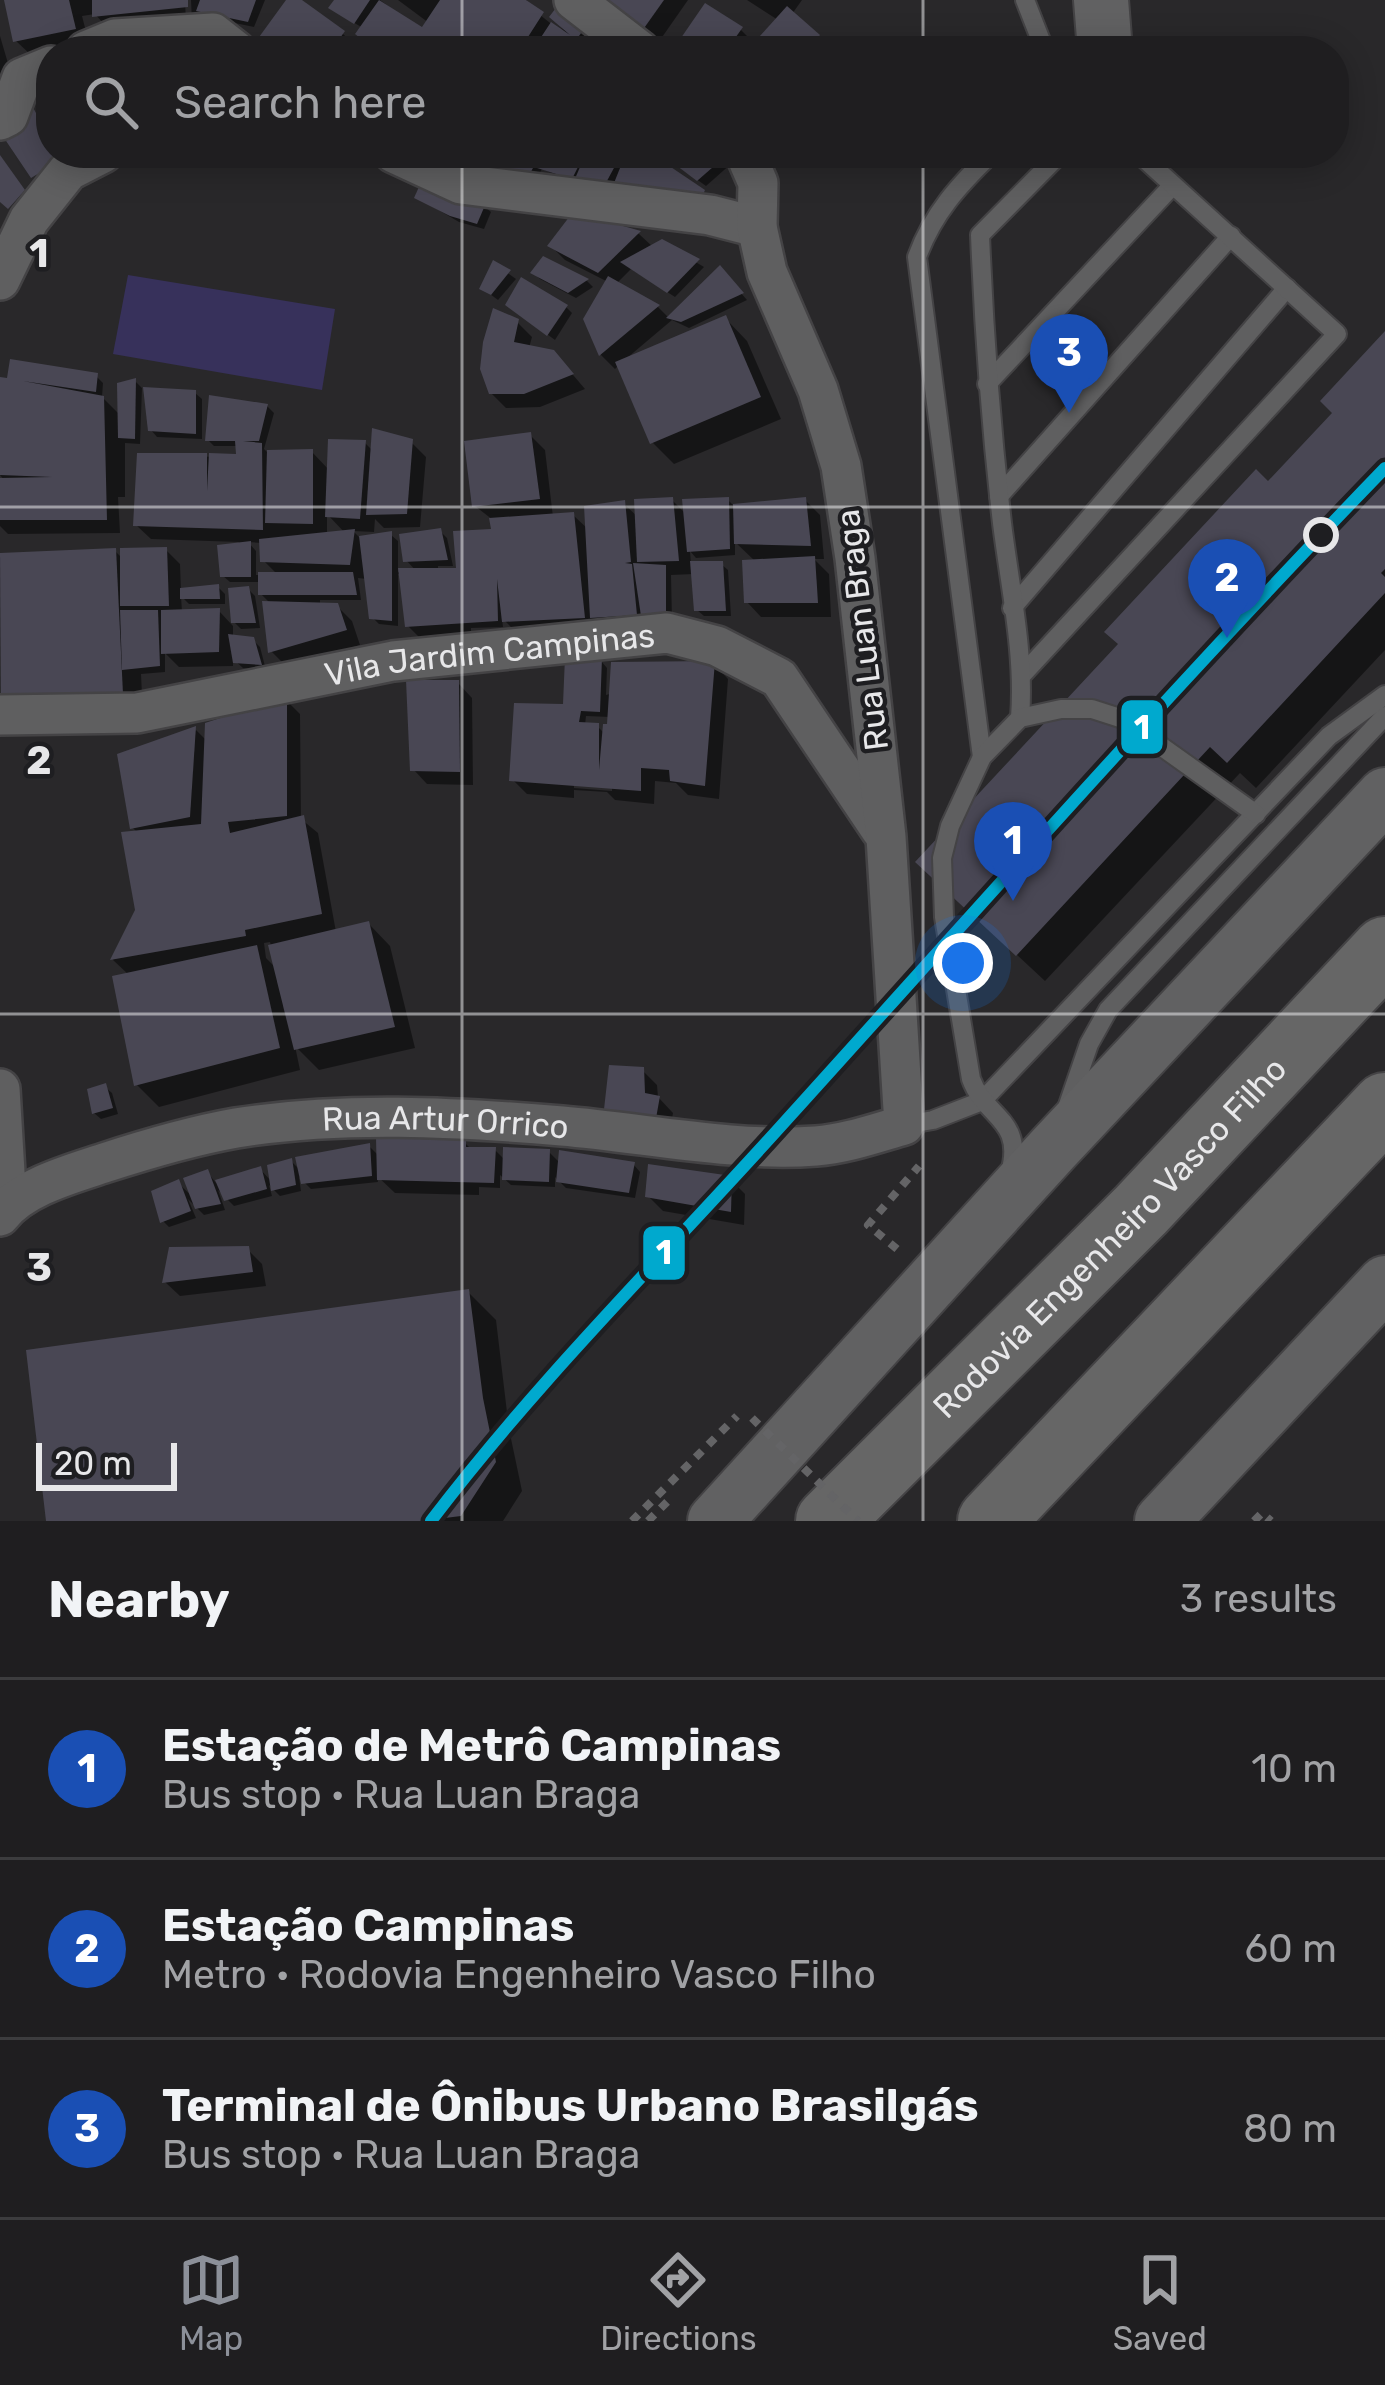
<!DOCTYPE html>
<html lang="en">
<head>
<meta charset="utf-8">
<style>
  :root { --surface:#1f1e20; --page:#2c2b2d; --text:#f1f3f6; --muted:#a1a2a5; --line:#3c3c3e; --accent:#8c9099 }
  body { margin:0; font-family:Rubik,sans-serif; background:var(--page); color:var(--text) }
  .scale { position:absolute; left:36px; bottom:30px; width:141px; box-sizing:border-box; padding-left:12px; border:6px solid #e7e7e9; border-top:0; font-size:33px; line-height:42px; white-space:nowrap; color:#e7e7e9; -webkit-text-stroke:9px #1e1e21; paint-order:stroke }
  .you { position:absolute; left:963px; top:963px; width:42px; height:42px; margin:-30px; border:9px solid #fff; border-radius:50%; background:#1a73e8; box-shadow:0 0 0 18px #1a73e833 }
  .badge { display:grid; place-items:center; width:78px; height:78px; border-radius:50%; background:var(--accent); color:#fff; font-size:39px; font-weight:700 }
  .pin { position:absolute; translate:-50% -99px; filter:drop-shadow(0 3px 6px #0008) }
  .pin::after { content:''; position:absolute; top:63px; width:42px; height:36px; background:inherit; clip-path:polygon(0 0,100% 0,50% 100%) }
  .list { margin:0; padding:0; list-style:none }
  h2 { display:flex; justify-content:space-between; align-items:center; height:156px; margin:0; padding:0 48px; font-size:51px }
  h2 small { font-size:39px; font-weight:400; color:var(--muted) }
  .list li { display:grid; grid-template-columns:78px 1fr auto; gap:36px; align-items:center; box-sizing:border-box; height:180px; padding:0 48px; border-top:3px solid var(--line) }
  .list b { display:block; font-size:45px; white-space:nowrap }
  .list p { margin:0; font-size:39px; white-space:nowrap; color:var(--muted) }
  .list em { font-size:39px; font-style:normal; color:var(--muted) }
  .icon { flex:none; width:66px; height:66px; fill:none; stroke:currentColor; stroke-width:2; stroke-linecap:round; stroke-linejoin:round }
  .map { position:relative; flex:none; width:1385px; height:1521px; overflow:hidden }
  .search { position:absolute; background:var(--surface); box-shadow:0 6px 30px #0003; left:36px; right:36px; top:36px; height:132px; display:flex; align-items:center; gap:30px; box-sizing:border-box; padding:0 42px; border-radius:48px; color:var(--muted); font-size:45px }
  .sheet { height:696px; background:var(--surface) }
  nav { display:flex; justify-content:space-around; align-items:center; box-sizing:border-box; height:168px; border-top:3px solid var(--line); background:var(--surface); font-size:33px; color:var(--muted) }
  nav a { display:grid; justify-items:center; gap:6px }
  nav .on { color:var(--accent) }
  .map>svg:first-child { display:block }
</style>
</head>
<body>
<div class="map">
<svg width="1385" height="1521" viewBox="0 0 1385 1521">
  <rect width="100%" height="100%" fill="#29282a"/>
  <polygon fill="#37315b" points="128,275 335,309 322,390 113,354"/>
  <g fill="#0007" fill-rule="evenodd">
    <polygon points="8,0 185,0 186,22 110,31 95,14 82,16 89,43 31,55 16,41"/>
    <polygon points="191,0 200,0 200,7 203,0 265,0 254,27 201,16 192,22"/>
    <polygon points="290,0 296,0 343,34 358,48 355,51 265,51"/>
    <polygon points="337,0 380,0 422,31 429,23 398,0 527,0 525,3 569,38 553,17 591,34 579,51 379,51 363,28 339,14"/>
    <polygon points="605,0 688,0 658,43"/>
    <polygon points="747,0 802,0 792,14 825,44 818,51 778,51 778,20"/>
    <polygon points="706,7 741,30 755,44 751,51 675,51"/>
    <polygon points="0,36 19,101 0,110"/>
    <polygon points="51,84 51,113 38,89"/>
    <polygon points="307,153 341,153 334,164"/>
    <polygon points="429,153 647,153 718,207 582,185 542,169 533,185 513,189"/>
    <polygon points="660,153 722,153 732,163 706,186"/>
    <polygon points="418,198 484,206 491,212 484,229 459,222"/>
    <polygon points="574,216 639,234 653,247 662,242 704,267 675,297 631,269 616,284 658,307 670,319 720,269 747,300 689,328 672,320 627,358 726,319 747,341 781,419 674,464 652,442 619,365 615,369 601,355 586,319 608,282 565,260 551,246"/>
    <polygon points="544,260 587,281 593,287 576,298 540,279 534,273"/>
    <polygon points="495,264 516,279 498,300 482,288"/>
    <polygon points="566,307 572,313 555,340 515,311"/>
    <polygon points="517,322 532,337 529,348 568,369 585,389 540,407 506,408 491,393"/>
    <polygon points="1385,336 1385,650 1256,788 1240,773 1045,981 947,890 1269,485 1336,413"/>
    <polygon points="10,375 96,376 103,383 102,397 121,416 135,381 142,388 140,444 125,443 125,497 118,497 120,533 8,534 0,526 0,481 5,481 0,475 0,380 18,383"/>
    <polygon points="195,393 202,399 202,439 157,437 151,430"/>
    <path d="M267,406L274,413L264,449L268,453L312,452L330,471L365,443L373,451L411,442L426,457L420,527L384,528L375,519L374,532L353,531L361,539L391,535L398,541V572H417L406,560L440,531L447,538L453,566H438V572H453L494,532L493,520L475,506L530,435L545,450L553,517L573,515L589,530L624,504L638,517L672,500L687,515L728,500L735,507L805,500L820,515L824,559H814L829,574L831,617H761L747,602L756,562L735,542V555L696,558L690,551L691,564H721L728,570L731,616H704L697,610L694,574L671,575L672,620L519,635L502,618L503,627L471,628V637L423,641L408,626L402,573L398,574V626L379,624L372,617L367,579L358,578L361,600H320V606H337L352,621L360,645L286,666L271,651V604L261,594V582H230L223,576L239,542L151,539L136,525L140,456L239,457L238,446H214L208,440ZM327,514L345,533L327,535ZM248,542L262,543L263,560L278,575H256V551Z"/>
    <polygon points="166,550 180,564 181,591 218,587 225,594 225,604 189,604 181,596 182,612 219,611 233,626 233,637 253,640 260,647 266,670 243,668 233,659 233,666 179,667 165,653 165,672 141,674 143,715 4,710 0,556 115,551 123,559"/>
    <polygon points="248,589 255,596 260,628 241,629 234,622"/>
    <path d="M601,661L607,668L606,695L714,664L728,679L719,799L688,795L676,783L655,781L654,804L615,800L607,792L574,790V798L527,794L512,779L562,707ZM586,716L610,717L616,728L605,734L597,726L585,725ZM574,782L612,785V791L574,788Z"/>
    <polygon points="458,683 472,698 473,785 427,784 413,769"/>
    <path d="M286,700L300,714L301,819L318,833L336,932L369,924L390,946L415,1048L319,1070L295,1046L300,1070L159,1107L137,1085L130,976L113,960L138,910L139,834L132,827L196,730L207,741ZM270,942L277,969L266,958L264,943Z"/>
    <polygon points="642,1070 657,1085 658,1097 673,1113 669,1137 647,1135"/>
    <polygon points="105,1087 112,1093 118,1114 101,1119 94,1113"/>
    <polygon points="465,1143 472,1150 495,1150 506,1161 549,1152 561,1164 634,1165 640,1172 635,1198 566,1188 555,1177 555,1187 511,1185 500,1175 500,1188 479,1187 479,1195 395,1193 377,1176 378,1182 311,1189 299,1177 301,1191 280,1196 269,1185 272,1196 234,1206 218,1190 225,1210 204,1215 188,1199 196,1218 169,1227 163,1221 178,1183 194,1198 208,1173 216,1183 260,1169 272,1182 291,1161 301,1171 369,1146 380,1157"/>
    <polygon points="730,1179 745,1194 744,1225 663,1211 648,1196"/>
    <polygon points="247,1249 262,1264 266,1286 180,1296 165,1282"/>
    <polygon points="468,1292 496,1320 509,1429 522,1491 503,1521 49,1521"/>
  </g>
  <g fill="#494754">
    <polygon points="4,0 69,0 76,29 13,42"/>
    <polygon points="92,0 188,0 188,7 92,17"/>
    <polygon points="200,0 256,0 248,22 196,11"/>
    <polygon points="286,0 302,0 345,31 331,51 263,51 254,44"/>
    <polygon points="334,0 370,0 354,24 328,8"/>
    <polygon points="379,0 422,27 440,0 526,0 544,12 519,51 489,51 495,38 487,51 376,51 355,34"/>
    <polygon points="604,0 664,0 642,31"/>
    <polygon points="705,3 743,27 726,51 672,51"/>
    <polygon points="559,4 587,25 568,51 532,51 551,22 570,35 549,17"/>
    <polygon points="787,6 820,35 807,51 774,51 759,37"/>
    <polygon points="29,100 51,141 51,153 58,153 61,160 31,178 0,132"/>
    <polygon points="469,153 510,153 498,176 464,162"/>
    <polygon points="513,153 541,153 526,181 505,168"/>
    <polygon points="543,153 585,153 572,179 537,168"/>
    <polygon points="586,153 622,153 601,192 574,181"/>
    <polygon points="626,153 650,153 705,190 701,199 612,188"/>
    <polygon points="660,153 729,153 697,181"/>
    <polygon points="0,155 25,190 8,209 0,202"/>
    <polygon points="422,180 486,203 477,224 450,216 414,198"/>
    <polygon points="573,212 641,231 598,273 547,246"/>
    <polygon points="662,239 700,259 667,293 620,262"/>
    <polygon points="543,256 589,279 568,293 530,273"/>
    <polygon points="493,260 511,270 491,295 479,289"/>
    <polygon points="720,265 744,293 681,322 666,318"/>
    <polygon points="608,276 660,305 599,356 583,319"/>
    <polygon points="521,277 568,305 547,336 505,305"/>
    <polygon points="493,308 519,319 514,342 554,350 574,374 524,394 489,394 480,369 483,342"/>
    <polygon points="726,315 761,397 650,444 615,362"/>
    <polygon points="1385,331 1385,569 1381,573 1385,577 1385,593 1227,763 1210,747 1016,956 915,862 1118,644 1104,632 1256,469 1268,481 1332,413 1320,401"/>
    <polygon points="10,359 98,373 96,392 23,381 104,396 107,520 0,520 0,478 52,477 0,475 0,377 7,378"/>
    <polygon points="136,378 135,439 118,438 117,383"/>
    <polygon points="143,387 196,390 196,434 148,431"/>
    <polygon points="209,395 268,404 259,441 243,441 262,443 263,530 133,526 137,453 207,453 207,491 209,453 236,454 235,441 205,441"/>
    <polygon points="372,428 413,439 407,514 366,515"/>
    <polygon points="531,432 540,499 472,507 464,441"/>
    <polygon points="328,439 366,440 360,519 325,517"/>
    <polygon points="313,449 313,524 265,523 267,450"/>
    <polygon points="673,497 679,561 637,562 634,499"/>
    <polygon points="729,497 730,549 687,552 682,499"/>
    <polygon points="806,497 811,546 734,544 733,504"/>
    <polygon points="625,500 631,562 625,563 632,564 637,615 590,618 584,506"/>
    <polygon points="574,512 585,618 502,622 497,579 498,621 405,627 398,568 456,568 453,531 491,529 489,518"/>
    <polygon points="441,528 448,560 403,562 399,534"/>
    <polygon points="355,529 350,565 260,562 259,539"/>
    <polygon points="392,531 392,621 369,619 359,536"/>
    <polygon points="251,541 251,577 220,577 217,545"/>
    <polygon points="167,547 169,606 120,606 120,548"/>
    <polygon points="116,548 123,694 1,711 0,553"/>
    <polygon points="815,556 818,603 744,603 742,560"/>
    <polygon points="690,561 723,561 726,611 694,611"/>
    <polygon points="633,563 666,565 666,615 641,616"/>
    <polygon points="258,572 353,572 357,595 258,595"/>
    <polygon points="219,584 220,599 180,599 180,588"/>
    <polygon points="249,586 256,623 231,623 228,588"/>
    <polygon points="262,601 338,603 347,630 268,653"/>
    <polygon points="220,608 219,652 161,654 161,610"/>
    <polygon points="120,610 158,610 160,666 122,670"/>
    <polygon points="228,634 254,637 262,665 233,663"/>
    <polygon points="565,657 602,658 600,712 581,711 579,722 599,723 599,770 603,724 607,724 611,662 715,661 705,786 670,781 669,770 641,768 641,791 509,781 514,703 563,704"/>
    <polygon points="406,680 459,680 460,772 410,771"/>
    <polygon points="287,696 287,816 228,822 230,833 304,815 322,914 245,930 246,936 110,960 135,910 121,832 201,824 205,723"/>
    <polygon points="196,726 190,817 130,829 117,754"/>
    <polygon points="369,921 395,1027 294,1050 268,945"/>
    <polygon points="257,945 280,1048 134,1086 112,976"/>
    <polygon points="609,1065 644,1067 645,1093 660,1096 655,1124 602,1127"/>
    <polygon points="106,1083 113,1108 92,1114 87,1089"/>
    <polygon points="376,1138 466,1140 466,1147 496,1147 494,1183 377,1180"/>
    <polygon points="370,1143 372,1176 301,1184 295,1157"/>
    <polygon points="503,1147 550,1149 549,1182 502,1180"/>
    <polygon points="559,1150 635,1162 629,1193 556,1182"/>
    <polygon points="292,1158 296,1185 271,1191 267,1165"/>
    <polygon points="648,1164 732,1176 731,1212 645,1197"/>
    <polygon points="261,1166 267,1189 224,1201 215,1180"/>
    <polygon points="208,1169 221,1204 195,1209 183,1178"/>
    <polygon points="179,1179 191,1211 160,1223 151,1191"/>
    <polygon points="249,1246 253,1272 162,1283 169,1247"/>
    <polygon points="469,1289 483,1398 496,1462 461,1516 421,1521 46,1521 26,1350"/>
  </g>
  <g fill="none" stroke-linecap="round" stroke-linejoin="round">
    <g stroke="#444345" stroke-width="22">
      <g id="service">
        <polyline points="1025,0 1045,51"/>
        <polyline points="987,384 1173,185"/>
        <polyline points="999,496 1231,236"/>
        <polyline points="1012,608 1287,288"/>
        <polyline points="1023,674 1337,334 1138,153"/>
        <path d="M1020,718C1025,653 1010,588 1002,523C991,427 984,332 980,235L1061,153"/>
        <path d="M982,757L917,257C933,213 959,185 992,153"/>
        <polyline points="1067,1108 1089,1044 1108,1010 1385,716"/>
        <polyline points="904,1125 933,1120 982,1101 1329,736 1385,695"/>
        <path d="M1010,1173C1025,1119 985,1118 971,1079L944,917L942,858L950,826L982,757L1020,718L1061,709H1092L1123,719L1256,814"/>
      </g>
    </g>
    <g stroke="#444345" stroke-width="44">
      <g id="minor">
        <polyline points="574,0 640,51"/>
        <polyline points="86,51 115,39 213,33 236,51"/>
        <polyline points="0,120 8,116 22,78 51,66"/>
        <polyline points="394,153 461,184 710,215 757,227"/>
        <polyline points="0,280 29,220 68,171 103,153"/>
        <path id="s1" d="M0,715L137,713L393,661L667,633L717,646L779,678L881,830"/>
        <polyline points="0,1089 7,1206"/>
        <path id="s2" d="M0,1216C22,1187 71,1174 104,1163C147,1149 191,1136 236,1128C342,1111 455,1117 562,1126C645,1133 733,1152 816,1146C845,1144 876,1133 904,1125L886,837L855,558L841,466L818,390L767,272L757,227L758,183L745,153"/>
      </g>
    </g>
    <g stroke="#444345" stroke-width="58">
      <g id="secondary">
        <polyline points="1101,0 1105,51"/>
        <polyline points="715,1521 1053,1149 1385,795"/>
        <polyline points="1162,1521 1385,1283"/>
      </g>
    </g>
    <g stroke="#444345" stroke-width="70">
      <g id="motorway">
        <path id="s3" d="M829,1521L1141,1210L1385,950"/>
        <polyline points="991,1521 1385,1106"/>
      </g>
    </g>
    <g stroke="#646466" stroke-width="8" stroke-dasharray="9 9" stroke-linecap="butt">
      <polyline points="897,1249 868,1225 919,1166"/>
      <polyline points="632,1521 737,1416"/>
      <polyline points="648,1521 668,1501"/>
      <polyline points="1254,1521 1262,1513 1271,1521"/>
    </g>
    <use href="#service" stroke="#5f5f60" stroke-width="18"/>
    <use href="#minor" stroke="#5f5f60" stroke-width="39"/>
    <use href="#secondary" stroke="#616162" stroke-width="54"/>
    <use href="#motorway" stroke="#666" stroke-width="66"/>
    <polyline stroke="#646466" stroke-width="8" stroke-dasharray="9 9" stroke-linecap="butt" points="752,1418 858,1521"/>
    <g stroke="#1e1e21" stroke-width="21">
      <path id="metro-1" d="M431,1521C538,1380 663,1257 781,1126C981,905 1178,682 1385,468"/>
    </g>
    <use href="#metro-1" stroke="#00a9ce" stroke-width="12"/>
  </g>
  <path fill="none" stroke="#e7e7e9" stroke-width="3" stroke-opacity="0.55" d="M462,0V51M923,0V51M462,153V1521M923,153V1521M0,507H1385M0,1014H1385"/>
  <circle fill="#1e1e21" stroke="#e7e7e9" stroke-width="6" cx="1321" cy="535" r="15"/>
  <g text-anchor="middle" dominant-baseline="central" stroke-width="9" stroke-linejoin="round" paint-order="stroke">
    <g font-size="33" fill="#e7e7e9" stroke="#1e1e21">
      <text transform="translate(862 630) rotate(-97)">Rua Luan Braga</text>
      <text stroke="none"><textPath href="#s1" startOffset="495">Vila Jardim Campinas</textPath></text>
      <text stroke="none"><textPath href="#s2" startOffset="465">Rua Artur Orrico</textPath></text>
      <text stroke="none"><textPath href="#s3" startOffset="399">Rodovia Engenheiro Vasco Filho</textPath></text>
    </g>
  </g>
  <g font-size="39" text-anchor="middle" font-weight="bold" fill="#e7e7e9" stroke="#1e1e21" stroke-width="9" stroke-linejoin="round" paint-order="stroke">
    <text x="39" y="267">1</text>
    <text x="39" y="774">2</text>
    <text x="39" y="1281">3</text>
  </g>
  <g stroke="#1e1e21" stroke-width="4.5">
    <rect x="1119" y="698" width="46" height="58" rx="12" fill="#00a9ce"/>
    <rect x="641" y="1224" width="46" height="58" rx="12" fill="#00a9ce"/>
  </g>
  <g font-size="33" text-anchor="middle" font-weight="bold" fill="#fff">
    <text x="1142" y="739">1</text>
    <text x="664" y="1264">1</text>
  </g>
</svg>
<div class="scale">20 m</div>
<div class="you"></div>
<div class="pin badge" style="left:1013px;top:901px;background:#1a4fb4">1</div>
<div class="pin badge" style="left:1227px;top:638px;background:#1a4fb4">2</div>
<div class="pin badge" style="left:1069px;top:413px;background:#1a4fb4">3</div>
<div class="search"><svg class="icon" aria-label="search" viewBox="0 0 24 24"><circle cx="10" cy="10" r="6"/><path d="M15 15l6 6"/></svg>Search here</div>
</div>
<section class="sheet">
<h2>Nearby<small>3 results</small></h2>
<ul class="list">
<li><span class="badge" style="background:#1a4fb4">1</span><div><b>Estação de Metrô Campinas</b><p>Bus stop · Rua Luan Braga</p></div><em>10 m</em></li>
<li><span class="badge" style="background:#1a4fb4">2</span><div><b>Estação Campinas</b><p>Metro · Rodovia Engenheiro Vasco Filho</p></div><em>60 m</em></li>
<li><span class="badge" style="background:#1a4fb4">3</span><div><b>Terminal de Ônibus Urbano Brasilgás</b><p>Bus stop · Rua Luan Braga</p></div><em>80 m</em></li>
</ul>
</section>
<nav>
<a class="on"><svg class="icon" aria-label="map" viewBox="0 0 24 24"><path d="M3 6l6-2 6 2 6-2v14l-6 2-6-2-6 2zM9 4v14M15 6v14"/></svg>Map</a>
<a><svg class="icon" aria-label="directions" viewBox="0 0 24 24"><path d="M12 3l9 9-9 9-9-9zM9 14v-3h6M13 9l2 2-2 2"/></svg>Directions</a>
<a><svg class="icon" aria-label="saved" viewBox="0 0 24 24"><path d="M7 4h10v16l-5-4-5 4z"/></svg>Saved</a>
</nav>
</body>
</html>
